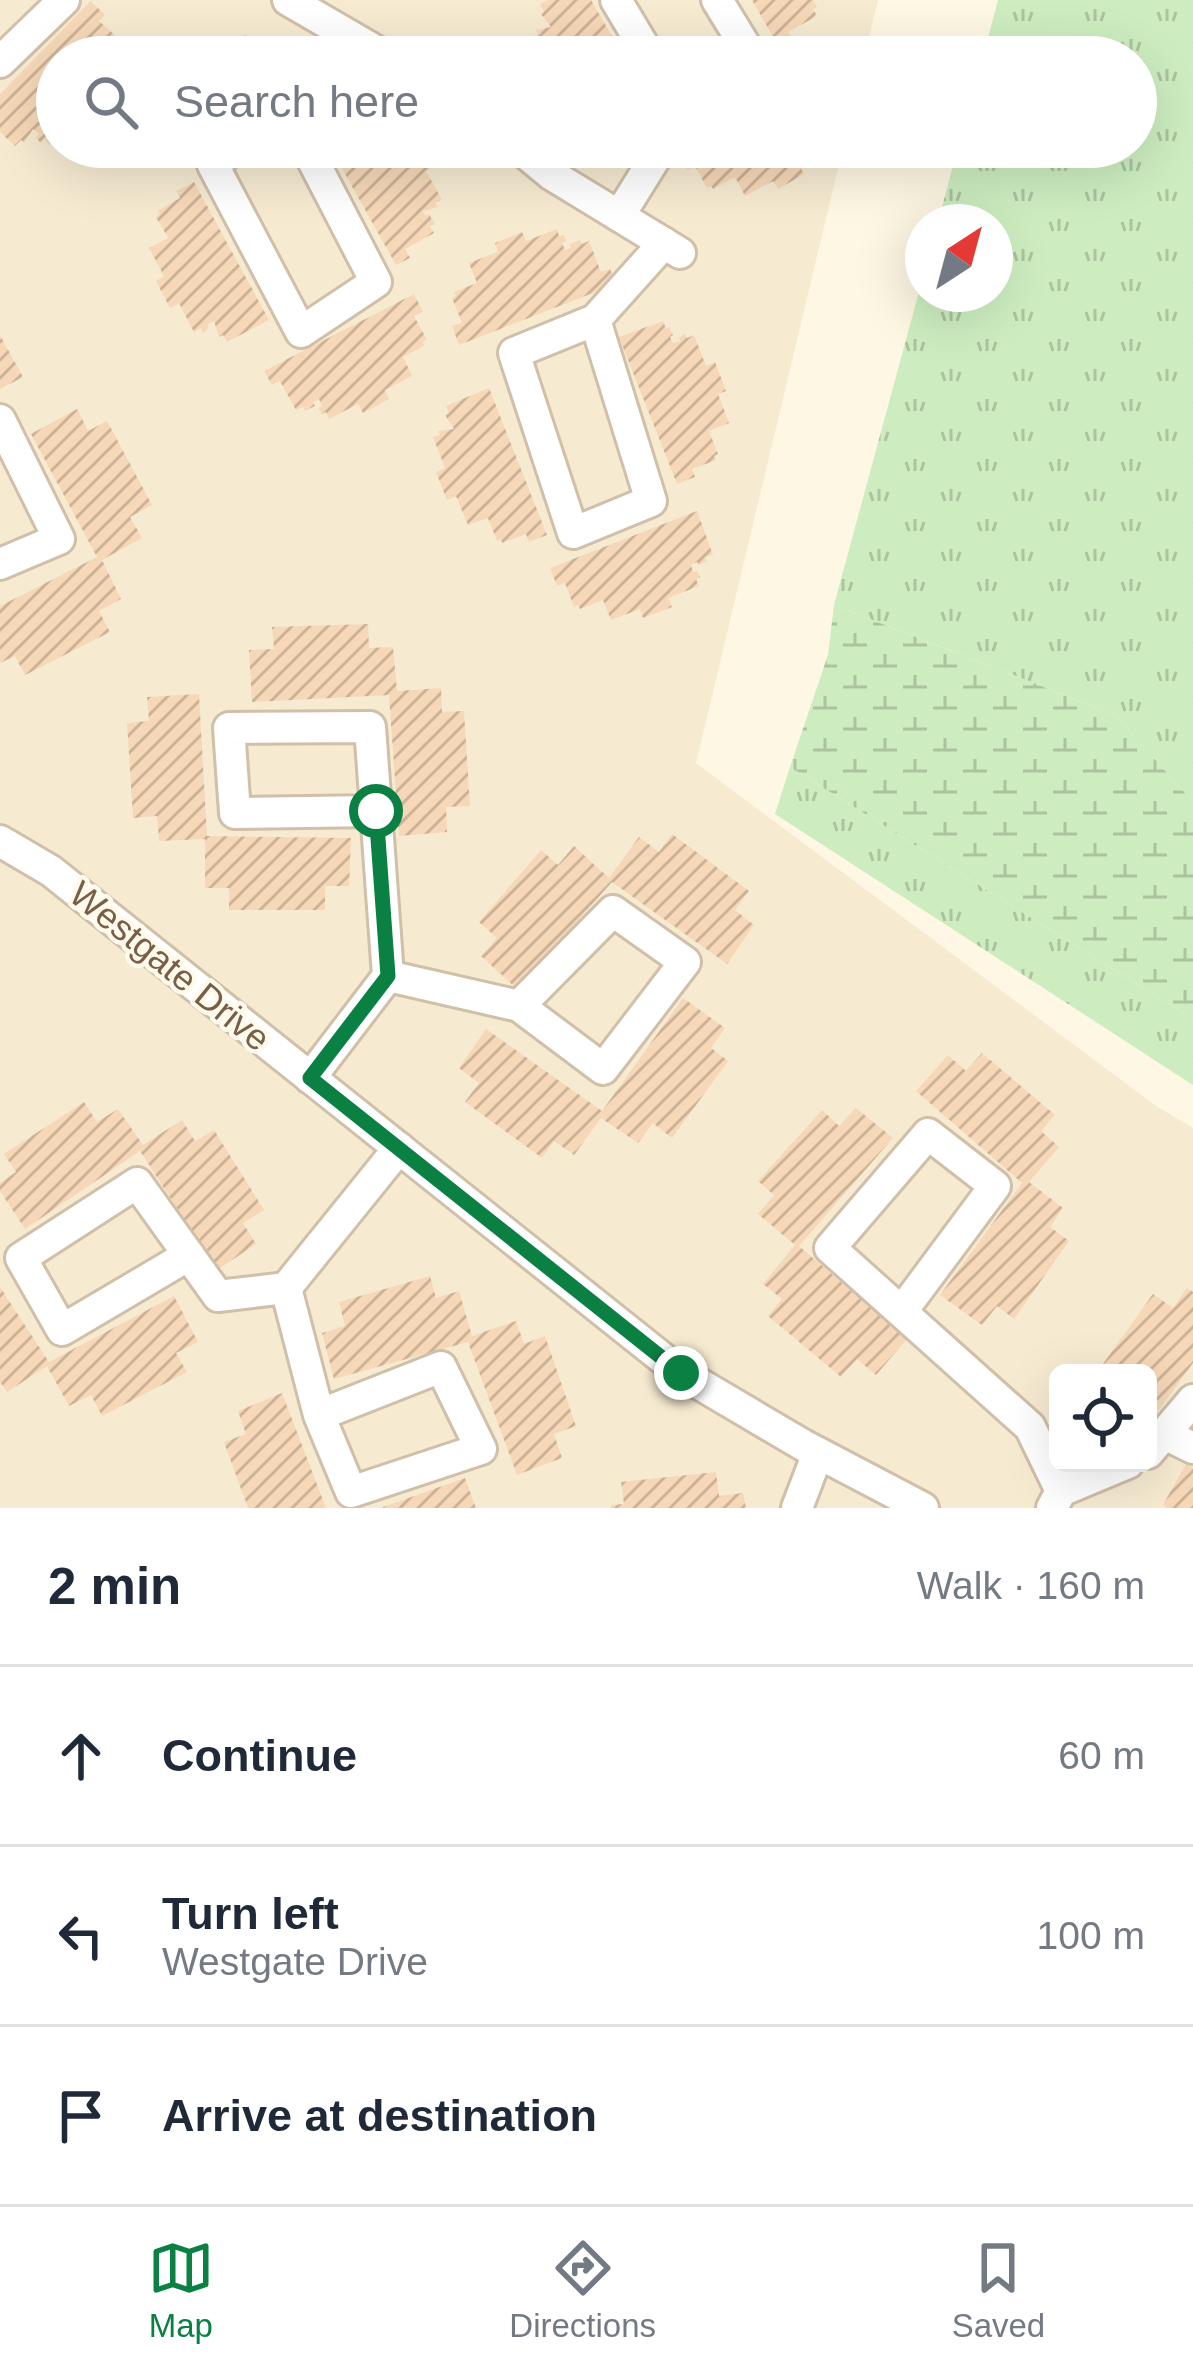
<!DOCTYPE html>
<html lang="en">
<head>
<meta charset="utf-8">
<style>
  :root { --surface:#fff; --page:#f2f2f3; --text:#1f2937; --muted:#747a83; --line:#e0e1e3; --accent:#0b8043 }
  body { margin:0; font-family:Helvetica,sans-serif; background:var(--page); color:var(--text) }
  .controls { position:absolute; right:36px; bottom:36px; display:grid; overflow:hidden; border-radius:18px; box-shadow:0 12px 48px #0002 }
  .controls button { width:108px; height:108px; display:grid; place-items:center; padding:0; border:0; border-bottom:3px solid var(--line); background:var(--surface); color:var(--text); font:60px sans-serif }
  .compass { position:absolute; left:905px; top:204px; width:108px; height:108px; border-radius:50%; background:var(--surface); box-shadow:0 12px 48px #0002; rotate:36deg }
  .stop { position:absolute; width:36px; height:36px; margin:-27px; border:9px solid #0b8043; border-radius:50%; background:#fff }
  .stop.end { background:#0b8043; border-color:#fff; box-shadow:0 3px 12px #0008 }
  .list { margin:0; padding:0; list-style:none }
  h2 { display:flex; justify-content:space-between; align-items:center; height:156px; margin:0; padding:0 48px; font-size:51px }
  h2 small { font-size:39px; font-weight:400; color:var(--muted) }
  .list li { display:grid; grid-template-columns:78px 1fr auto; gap:36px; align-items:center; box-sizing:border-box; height:180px; padding:0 48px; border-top:3px solid var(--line) }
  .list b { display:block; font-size:45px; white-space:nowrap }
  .list p { margin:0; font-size:39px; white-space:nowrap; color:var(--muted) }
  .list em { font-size:39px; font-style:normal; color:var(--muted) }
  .icon { flex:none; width:66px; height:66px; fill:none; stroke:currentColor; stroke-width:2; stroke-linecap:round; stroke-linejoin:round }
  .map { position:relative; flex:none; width:1193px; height:1508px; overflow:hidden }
  .search { position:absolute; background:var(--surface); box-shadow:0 12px 48px #0002; left:36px; right:36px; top:36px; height:132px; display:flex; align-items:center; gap:30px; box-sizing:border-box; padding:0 42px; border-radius:66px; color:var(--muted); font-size:45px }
  .sheet { height:696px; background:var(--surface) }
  nav { display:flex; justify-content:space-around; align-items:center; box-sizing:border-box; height:168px; border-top:3px solid var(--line); background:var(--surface); font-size:33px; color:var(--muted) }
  nav a { display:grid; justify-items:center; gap:6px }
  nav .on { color:var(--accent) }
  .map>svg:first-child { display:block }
</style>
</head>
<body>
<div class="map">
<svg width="1193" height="1508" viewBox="0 0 1193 1508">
  <defs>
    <pattern id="grass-tufts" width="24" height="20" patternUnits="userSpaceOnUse" patternTransform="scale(3)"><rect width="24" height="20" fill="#cdedc0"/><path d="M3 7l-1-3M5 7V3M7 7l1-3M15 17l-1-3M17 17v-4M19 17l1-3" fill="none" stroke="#abc39e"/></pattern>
    <pattern id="wetland-marsh" width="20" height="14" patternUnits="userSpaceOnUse" patternTransform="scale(3)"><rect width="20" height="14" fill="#cdedc0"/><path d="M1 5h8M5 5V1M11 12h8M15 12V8" fill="none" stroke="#abc39e"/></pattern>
    <pattern id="building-hatch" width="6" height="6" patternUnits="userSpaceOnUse" patternTransform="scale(3)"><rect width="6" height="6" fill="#f6d8b8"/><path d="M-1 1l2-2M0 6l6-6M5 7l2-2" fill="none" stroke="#ccb297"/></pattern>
  </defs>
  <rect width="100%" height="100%" fill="#fef7e3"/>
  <path fill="#f6ead1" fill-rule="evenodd" d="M0,0H878L864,57H57V147H843L696,763L1156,1106L1193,1128V1508H0ZM1058,1373H1148V1463H1058Z"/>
  <g fill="url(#grass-tufts)">
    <polygon points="998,0 1193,0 1193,802 1115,715 834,605 923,277 923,294 995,294 995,222 938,222 958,147 1136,147 1136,57 983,57"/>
    <polygon points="790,767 1193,1019 1193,1085 775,814"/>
  </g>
  <polygon fill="url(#wetland-marsh)" points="834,605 1115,715 1193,802 1193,1019 790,767 828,655"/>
  <g fill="url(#building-hatch)">
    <polygon points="548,0 591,0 624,57 543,57 532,38 538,34 536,30 551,27 541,14 544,12 540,4"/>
    <polygon points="752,0 813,0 817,7 813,9 817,16 788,32 793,41 780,49"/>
    <polygon points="91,1 105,15 99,21 118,38 114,42 117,45 105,57 57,57 57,137 49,145 44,139 41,143 36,138 39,134 33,129 24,143 21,140 15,146 0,132 0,94"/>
    <polygon points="246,34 256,53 278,42 280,45 284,43 291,57 188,57 187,54 213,40 218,48"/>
    <polygon points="330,147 424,147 434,166 426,171 442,200 435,203 438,207 422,211 426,216 429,214 435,224 430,226 434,233 405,249 410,258 396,265"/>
    <polygon points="688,147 831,147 799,165 804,174 778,189 773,181 745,196 735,177 713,189 711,186 707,188 695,166 687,170 678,153"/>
    <polygon points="194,182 269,320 227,342 223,335 219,337 214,321 207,325 209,328 203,333 201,328 194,332 179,303 170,308 156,281 164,276 149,248 168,238 156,217 160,214 158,211 180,198 176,191"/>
    <polygon points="557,229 559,236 564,235 566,241 562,243 565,250 571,248 570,244 580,240 582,244 589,241 601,272 610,269 616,284 459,345 452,326 462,323 452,298 456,296 454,292 477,283 469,263 498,252 495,243 522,232 526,241"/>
    <polygon points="414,294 423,312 414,316 427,340 422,342 425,345 403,357 412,376 385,390 389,399 363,413 358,404 329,419 326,412 322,414 318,408 322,406 319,399 313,402 315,406 305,411 303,407 296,410 280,381 272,385 264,371"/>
    <polygon points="663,321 666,329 669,327 673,335 670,337 673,343 680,341 679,337 685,334 687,338 694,335 706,366 715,362 726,391 718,394 729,423 709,431 718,454 714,456 716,460 692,469 695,477 677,484 619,337"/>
    <polygon points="0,335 23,377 0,389"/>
    <polygon points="489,388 547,535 529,542 526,534 502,543 501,539 497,541 488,518 468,525 456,496 447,500 436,472 445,468 433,437 440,435 438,431 454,429 445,415 449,413 446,406"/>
    <polygon points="77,409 88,431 107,421 152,505 130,517 142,538 102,560 121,599 99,611 110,632 25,675 15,656 0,663 0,606 97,557 31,434"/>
    <polygon points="697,511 713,555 705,557 707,561 699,565 697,562 691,565 693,572 697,571 700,577 696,579 699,586 668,598 672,607 643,618 640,609 611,620 603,600 580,609 578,605 574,607 565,583 557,586 550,568"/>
    <polygon points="368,624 369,648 393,647 397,691 441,688 442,712 464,711 470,806 446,807 447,832 399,836 389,695 252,702 249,650 274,649 272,627"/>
    <polygon points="199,694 207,836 351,838 349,886 325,886 325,910 229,910 229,888 205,888 205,839 159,841 157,816 133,818 127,723 149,721 147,697"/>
    <polygon points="672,834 749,891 735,910 754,925 727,964 612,882 517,989 481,956 497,938 479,922 541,850 558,865 574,846 609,878 639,837 659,852"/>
    <polygon points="683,998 725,1028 711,1048 728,1061 672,1138 653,1123 638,1143 601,1118 574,1155 554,1141 542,1158 465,1102 479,1083 459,1068 486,1029 602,1111"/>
    <polygon points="982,1053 1055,1115 1041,1131 1059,1147 1029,1182 1063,1208 1050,1227 1069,1241 1014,1319 997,1306 982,1325 940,1295 1022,1183 916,1091 948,1055 966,1071"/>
    <polygon points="84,1102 97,1122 118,1109 143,1145 182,1120 195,1141 214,1130 264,1210 243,1223 256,1244 217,1270 140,1151 25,1229 0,1191 0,1183 16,1172 4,1154"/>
    <polygon points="856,1108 893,1138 799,1246 907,1339 876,1375 857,1359 841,1377 768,1316 782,1299 763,1284 795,1245 758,1214 774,1195 758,1181 822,1110 839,1126"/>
    <polygon points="430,1276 436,1298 459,1291 472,1336 516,1321 524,1344 545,1336 576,1426 554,1434 562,1458 517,1475 468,1342 334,1379 322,1333 345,1326 339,1302"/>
    <polygon points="0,1287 49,1362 174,1296 198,1342 176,1353 187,1372 102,1416 91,1395 69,1406 47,1366 7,1392 0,1382"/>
    <polygon points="1187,1288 1193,1292 1193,1363 1148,1425 1148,1373 1098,1371 1153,1294 1173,1308"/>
    <polygon points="282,1393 326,1508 248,1508 224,1442 246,1434 238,1411"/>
    <polygon points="1186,1464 1193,1468 1193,1508 1167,1508 1163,1505"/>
    <polygon points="716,1472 719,1496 743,1493 746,1508 611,1508 611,1505 624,1504 621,1482"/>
    <polygon points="465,1478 476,1508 383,1508 383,1507"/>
  </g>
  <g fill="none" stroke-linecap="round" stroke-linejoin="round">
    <g stroke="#d0bfa9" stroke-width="36">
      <g id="minor">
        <polyline points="288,0 386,57"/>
        <polyline points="616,0 650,57"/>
        <polyline points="717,0 752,57"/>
        <polyline points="0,62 64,0"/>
        <polyline points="236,147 213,165 301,332 376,282 306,147"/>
        <polyline points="518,147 552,175 680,253"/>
        <polyline points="619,216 662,147"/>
        <polyline points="595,320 651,501 573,533 514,353 595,320 664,243"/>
        <polyline points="0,420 59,539 0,564"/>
        <polyline points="0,841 51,871 681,1373 803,1445 923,1508"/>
        <polyline points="388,976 519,1006 613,911 685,962 603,1069 519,1006"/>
        <polyline points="310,1078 388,976 370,727 229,728 235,813 376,811"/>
        <polyline points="189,1255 62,1330 21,1258 137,1183 218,1296 286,1288 399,1148"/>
        <polyline points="286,1288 319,1415 441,1367 481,1449 351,1492 319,1415"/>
        <polyline points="902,1311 995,1186 928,1134 830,1248 1030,1427 1061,1491"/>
        <polyline points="1165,1434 1193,1448"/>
        <polyline points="1148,1453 1193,1400"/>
        <polyline points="797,1508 818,1453"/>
        <polyline points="1052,1508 1061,1491 1128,1463"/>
      </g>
    </g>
    <use href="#minor" stroke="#fff" stroke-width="30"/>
  </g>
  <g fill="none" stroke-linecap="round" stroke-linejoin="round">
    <polyline stroke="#0b8043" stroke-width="15" points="376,811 388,976 310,1078 681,1373"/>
  </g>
  <g text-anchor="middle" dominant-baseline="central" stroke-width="9" stroke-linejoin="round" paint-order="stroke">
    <g font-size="36" fill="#795e47" stroke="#fffaeb">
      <text transform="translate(170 966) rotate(39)">Westgate Drive</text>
    </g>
  </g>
</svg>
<div class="controls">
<button><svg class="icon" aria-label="locate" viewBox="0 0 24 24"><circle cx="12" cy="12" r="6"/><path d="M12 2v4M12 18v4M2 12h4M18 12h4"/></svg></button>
</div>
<svg class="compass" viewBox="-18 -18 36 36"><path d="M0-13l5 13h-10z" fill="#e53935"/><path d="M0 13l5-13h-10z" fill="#747a83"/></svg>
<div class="stop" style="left:376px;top:811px"></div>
<div class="stop end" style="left:681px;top:1373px"></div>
<div class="search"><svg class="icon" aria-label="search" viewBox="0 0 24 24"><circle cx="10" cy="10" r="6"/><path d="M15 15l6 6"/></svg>Search here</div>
</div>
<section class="sheet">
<h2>2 min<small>Walk · 160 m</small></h2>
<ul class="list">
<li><svg class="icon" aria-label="ahead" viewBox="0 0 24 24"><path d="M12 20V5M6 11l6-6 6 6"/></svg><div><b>Continue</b></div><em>60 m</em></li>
<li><svg class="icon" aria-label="left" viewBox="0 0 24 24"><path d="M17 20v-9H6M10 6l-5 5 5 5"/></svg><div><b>Turn left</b><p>Westgate Drive</p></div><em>100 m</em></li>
<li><svg class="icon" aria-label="arrive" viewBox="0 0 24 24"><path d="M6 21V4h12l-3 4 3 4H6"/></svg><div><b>Arrive at destination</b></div></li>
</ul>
</section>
<nav>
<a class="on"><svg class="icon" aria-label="map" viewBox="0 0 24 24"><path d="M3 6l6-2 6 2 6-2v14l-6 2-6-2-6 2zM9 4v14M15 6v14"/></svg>Map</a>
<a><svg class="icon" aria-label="directions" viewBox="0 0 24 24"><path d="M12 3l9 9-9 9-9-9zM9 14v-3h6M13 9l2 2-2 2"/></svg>Directions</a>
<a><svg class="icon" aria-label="saved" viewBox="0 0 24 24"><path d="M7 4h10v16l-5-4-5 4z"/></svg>Saved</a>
</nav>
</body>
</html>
